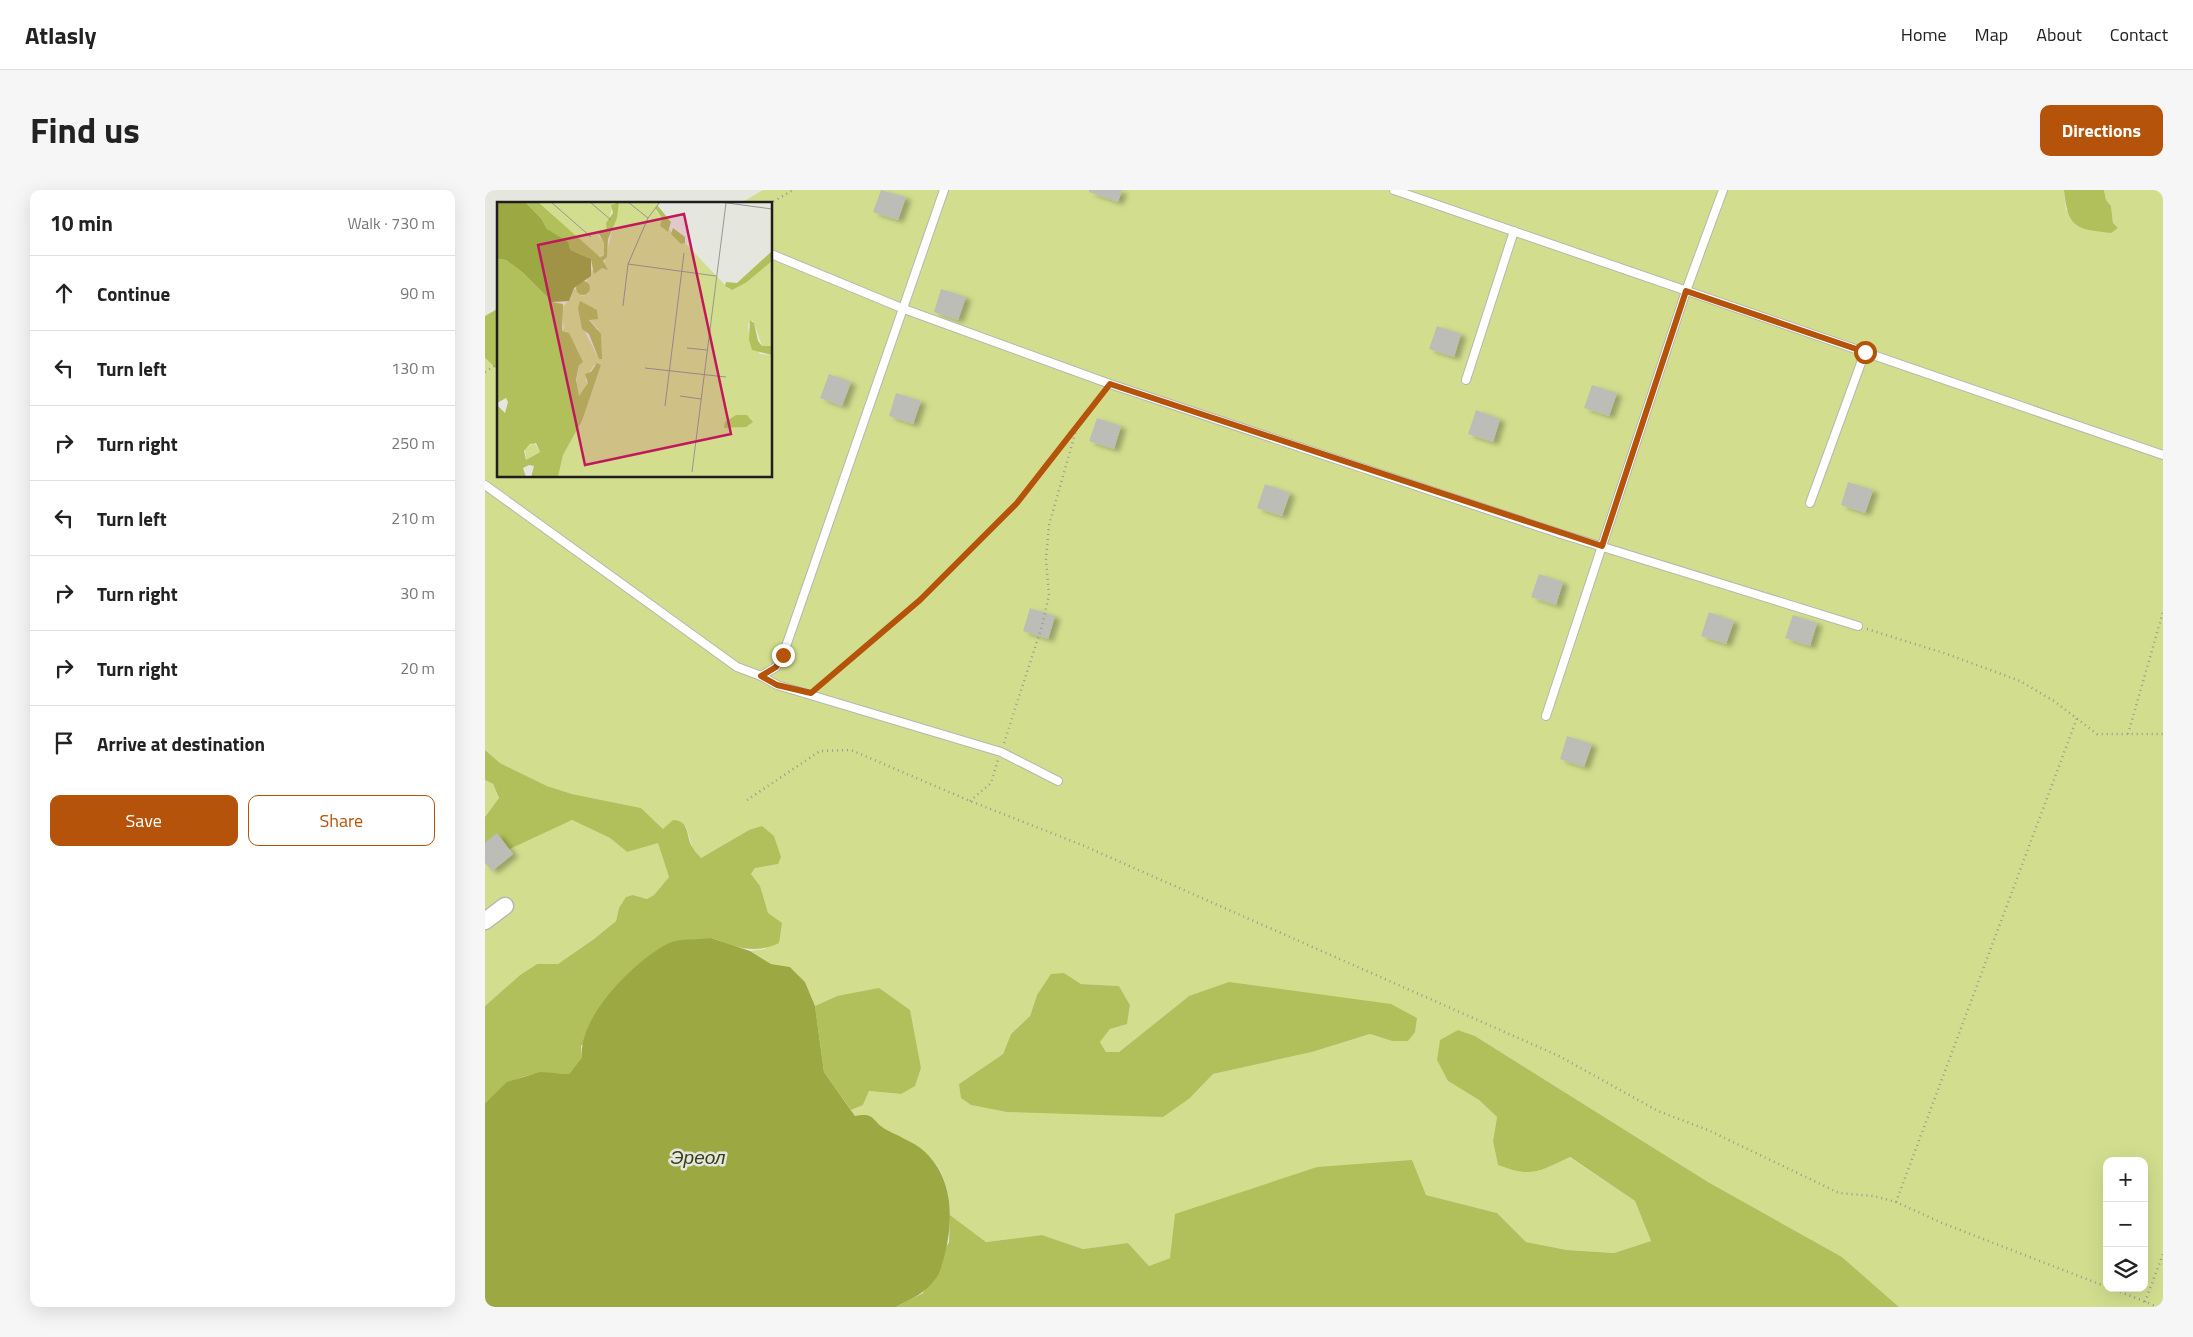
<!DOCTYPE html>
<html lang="en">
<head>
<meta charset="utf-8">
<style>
  :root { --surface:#fff; --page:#f6f6f6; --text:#222; --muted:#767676; --line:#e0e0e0; --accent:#b45309 }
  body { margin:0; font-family:"Titillium Web",sans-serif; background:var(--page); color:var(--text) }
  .controls { position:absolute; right:15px; bottom:15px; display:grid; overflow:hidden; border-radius:10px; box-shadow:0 5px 20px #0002 }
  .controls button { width:45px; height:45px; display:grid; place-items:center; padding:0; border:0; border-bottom:1px solid var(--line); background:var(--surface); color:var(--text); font:25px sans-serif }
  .stop { position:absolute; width:15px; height:15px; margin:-11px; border:4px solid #b45309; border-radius:50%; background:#fff }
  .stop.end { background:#b45309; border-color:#fff; box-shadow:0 1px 5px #0008 }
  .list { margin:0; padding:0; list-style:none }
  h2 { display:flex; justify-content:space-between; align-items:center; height:65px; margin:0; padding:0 20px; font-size:21px }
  h2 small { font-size:16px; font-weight:400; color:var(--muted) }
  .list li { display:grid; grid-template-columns:32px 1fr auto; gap:15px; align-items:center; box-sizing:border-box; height:75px; padding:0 20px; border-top:1px solid var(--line) }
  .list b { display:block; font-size:19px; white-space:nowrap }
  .list em { font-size:16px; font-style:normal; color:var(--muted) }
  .actions { display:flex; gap:10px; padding:15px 20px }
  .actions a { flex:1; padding:11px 0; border:1px solid var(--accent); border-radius:10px; text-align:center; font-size:18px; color:var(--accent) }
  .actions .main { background:var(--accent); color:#fff }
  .icon { flex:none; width:28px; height:28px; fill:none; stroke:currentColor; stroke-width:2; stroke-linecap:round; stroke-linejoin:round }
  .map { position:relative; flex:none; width:1678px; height:1117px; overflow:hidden; border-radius:10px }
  header { display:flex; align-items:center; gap:30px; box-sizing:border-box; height:70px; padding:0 25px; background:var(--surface); border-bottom:1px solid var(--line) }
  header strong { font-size:24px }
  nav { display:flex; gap:28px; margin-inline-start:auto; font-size:18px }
  .intro { display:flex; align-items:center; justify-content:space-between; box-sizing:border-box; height:120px; padding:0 30px }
  h1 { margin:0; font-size:35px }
  .button { padding:12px 22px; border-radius:10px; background:var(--accent); color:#fff; font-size:18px; font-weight:700 }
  main { display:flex; gap:30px; padding:0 30px }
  aside { flex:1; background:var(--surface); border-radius:10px; box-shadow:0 5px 20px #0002 }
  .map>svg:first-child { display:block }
</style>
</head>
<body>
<header>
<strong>Atlasly</strong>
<nav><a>Home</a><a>Map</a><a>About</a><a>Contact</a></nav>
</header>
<div class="intro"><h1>Find us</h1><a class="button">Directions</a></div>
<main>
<aside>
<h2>10 min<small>Walk · 730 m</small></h2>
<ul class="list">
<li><svg class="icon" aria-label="ahead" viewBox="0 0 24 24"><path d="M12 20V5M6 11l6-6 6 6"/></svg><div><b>Continue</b></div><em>90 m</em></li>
<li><svg class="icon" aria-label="left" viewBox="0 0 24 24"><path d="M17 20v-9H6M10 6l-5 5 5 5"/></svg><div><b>Turn left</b></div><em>130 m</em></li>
<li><svg class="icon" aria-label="right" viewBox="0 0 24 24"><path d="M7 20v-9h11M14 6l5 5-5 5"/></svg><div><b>Turn right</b></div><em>250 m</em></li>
<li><svg class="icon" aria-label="left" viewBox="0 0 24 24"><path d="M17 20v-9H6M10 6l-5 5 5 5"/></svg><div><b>Turn left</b></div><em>210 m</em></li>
<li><svg class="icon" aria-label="right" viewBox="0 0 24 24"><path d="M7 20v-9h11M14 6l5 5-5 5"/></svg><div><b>Turn right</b></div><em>30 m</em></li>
<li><svg class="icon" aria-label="right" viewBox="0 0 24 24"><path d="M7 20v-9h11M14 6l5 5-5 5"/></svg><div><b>Turn right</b></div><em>20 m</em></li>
<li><svg class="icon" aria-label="arrive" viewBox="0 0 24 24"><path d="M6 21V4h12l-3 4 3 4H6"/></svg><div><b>Arrive at destination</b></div></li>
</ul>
<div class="actions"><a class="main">Save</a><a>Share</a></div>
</aside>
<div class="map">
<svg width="1678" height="1117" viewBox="0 0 1678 1117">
  <defs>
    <filter id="shadow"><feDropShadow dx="5.5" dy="3" stdDeviation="2.5" flood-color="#0004"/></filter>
  </defs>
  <rect width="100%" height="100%" fill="#e5e7df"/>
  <g fill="#d2de8e" fill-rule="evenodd">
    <path d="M278,0H1579L1581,20L1628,33L1626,16L1621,10L1619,0H1678V1117H1414L1357,1067L1223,992L990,846L973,840L963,891L994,910L1012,927L1008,951L1013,975C1047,988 1053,982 1084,967L1150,1011L1166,1051L1129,1063L1082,1060L1041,1052L1012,1023L941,1005L685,1068L664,1076L643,1053L598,1059L557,1045L501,1052L465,1025C463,971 442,961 399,939C384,931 392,922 370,926L366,920L378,915L384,901L416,904L436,878L431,857L352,806L330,816L320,792L305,777L286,774L265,761L280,759C282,731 284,707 266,684L270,678L264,640L216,668L207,657L201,636L179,640L156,618L87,604L62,596L15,573L0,560V168L14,181V286H286V14H254ZM579,783L596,794L634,796L645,815L642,833L625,839L615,852L621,862H634L704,806L923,851H907L885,844L827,862L728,884L705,908L474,894L518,864L526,844L545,826L552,805ZM1622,971H1659V1098H1622Z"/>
    <polygon points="0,590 8,594 14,609 0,627"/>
    <polygon points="87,630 125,648 142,662 173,652 184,687 169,705 162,709 148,705 134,718 131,731 109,749 73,774 52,774 35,785 0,816 0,660"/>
  </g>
  <g fill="#b2c05b">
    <path d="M1579,0H1619L1621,10L1626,16L1628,33L1633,38L1626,43C1590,39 1583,38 1579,0Z"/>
    <polygon points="14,118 14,181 0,168 0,126"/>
    <path d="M0,560L15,573L62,596L87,604L156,618L178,639L188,630C206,631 200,647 208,658C210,662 214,665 216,668L264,640L277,636L289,646L296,667L293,674L270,678L266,684L275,696L283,723L297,733L294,753C267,765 253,757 226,748L96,856L97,867L84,884C43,881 30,885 0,913V816L35,785L52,774H73L109,749L131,731L134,718L141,707L148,705L162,709L169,705L184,687L173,653L142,662L125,648L87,630L18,662L0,660V627L14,608L8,594L0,590Z"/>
    <polygon points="579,783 596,794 634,796 645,815 642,834 625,839 615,852 621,862 634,862 704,806 744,792 906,814 932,828 930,842 923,851 907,851 885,844 827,862 728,884 705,908 678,927 522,922 486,915 476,908 474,894 518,864 526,844 545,826 552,805 566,784"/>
    <polygon points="394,798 425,820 436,878 430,896 416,904 384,901 378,915 366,920 339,882 330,816 352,806"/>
    <path d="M973,840L990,846L1223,992L1357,1067L1414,1117H411L438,1103L464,1052L465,1025L501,1052L557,1045L598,1059L643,1053L664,1076L685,1068L690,1024L832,977L927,970L941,1005L1012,1023L1041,1052L1082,1060L1129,1063L1166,1051L1150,1011L1085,967C1053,982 1047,988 1013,975L1008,951L1012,927L994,910L963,891L952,870L955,850Z"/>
  </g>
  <path fill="#9ca942" d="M226,748L265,761L286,774L305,777L320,792L330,816L339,882L370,926C392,922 386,932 402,940C415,947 434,954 444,966C470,994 468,1037 458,1071C456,1076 455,1084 451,1088C441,1103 426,1109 411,1117H0V913L22,892L55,882L84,884L97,867C93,827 150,770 184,753C195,748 214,750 226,748Z"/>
  <g fill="#bcbdb6" filter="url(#shadow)">
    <polygon points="396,0 421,7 413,30 388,22"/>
    <polygon points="604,0 637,0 633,12 604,2"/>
    <polygon points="456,99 481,107 473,130 449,122"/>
    <polygon points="952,136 976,144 969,167 944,159"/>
    <polygon points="344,184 366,192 357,216 335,208"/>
    <polygon points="1107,195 1132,203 1124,226 1099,218"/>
    <polygon points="411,203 436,211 428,234 404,226"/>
    <polygon points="991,220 1015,229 1008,252 983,244"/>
    <polygon points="612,228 636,236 629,259 604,251"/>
    <polygon points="1363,292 1388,300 1380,323 1356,315"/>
    <polygon points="780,294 805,303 797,326 772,318"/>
    <polygon points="1054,384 1078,392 1071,415 1046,407"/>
    <polygon points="545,418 570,426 563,449 538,441"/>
    <polygon points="1224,422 1249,431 1241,454 1216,446"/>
    <polygon points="1308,425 1332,433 1325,456 1300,448"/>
    <polygon points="1082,546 1107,554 1099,577 1075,569"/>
    <polygon points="12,643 28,664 7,681 0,673 0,653"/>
  </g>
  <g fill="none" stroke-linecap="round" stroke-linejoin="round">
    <g stroke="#b6b7b0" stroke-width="10">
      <g id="lane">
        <polyline points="909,0 1678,265"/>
        <polyline points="286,64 419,119 625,194 1076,344 1373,436"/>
        <polyline points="981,190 1029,41"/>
        <polyline points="0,295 252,477 276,486 291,477 298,465 459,0"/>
        <polyline points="1325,313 1380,162"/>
        <polyline points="276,486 292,495 516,562 573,591"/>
        <polyline points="1061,526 1201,101 1238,0"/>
      </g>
    </g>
    <g stroke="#b6b7b0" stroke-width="19">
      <polyline id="street" points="0,731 20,716"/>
    </g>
    <g stroke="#989a94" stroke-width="2.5" stroke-dasharray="1 4" stroke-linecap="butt">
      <polyline points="284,14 308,0"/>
      <polyline points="0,182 14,173"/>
      <polyline points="1382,439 1462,464 1535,491 1569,511 1612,544 1678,544"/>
      <polyline points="334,497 435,409 532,313 619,201"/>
      <polyline points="1643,544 1678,422"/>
      <polyline points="519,553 557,436 564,405 561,369 564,335 592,237"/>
      <polyline points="262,610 335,561 366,560 485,611 597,655 1074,866 1173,921 1223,940 1354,1003 1389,1006 1411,1012 1457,1033 1622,1097"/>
      <polyline points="485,611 506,593 513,570"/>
      <polyline points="1411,1012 1592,528"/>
      <polyline points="1626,1098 1673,1117"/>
      <polyline points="1660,1112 1678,1064"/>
    </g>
    <use href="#lane" stroke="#fff" stroke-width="8"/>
    <use href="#street" stroke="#fff" stroke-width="16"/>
  </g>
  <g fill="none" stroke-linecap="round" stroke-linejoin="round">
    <polyline stroke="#b45309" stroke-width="6" points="298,465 291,477 276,486 292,495 326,503 435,410 532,313 625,194 1117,356 1201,101 1380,162"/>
  </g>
  <g text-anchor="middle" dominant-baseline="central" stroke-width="5" stroke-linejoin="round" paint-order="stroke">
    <g font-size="19" font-style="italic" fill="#393f14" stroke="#e5e7df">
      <text x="213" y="966">Эреол</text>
    </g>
  </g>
  <g transform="translate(12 12)">
    <rect width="275" height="275" fill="#e5e7df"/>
    <path d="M41,0H116L110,30L101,33L107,41V53L100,54ZM122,0H162L159,9L165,16L163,24L171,30L172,27L184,42L188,41L232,87L250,80L275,59V144H265L257,121L255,118L251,122L252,132L263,152L275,153V275H61L66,253L85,219L104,163H97L88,178L91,181L87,191L82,194L79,183L82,163L65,129L67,126L64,107L73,97L77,86L85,94L92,91L90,78L95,68L106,66ZM89,104L101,110L92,117L101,127L102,157L88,130ZM239,213L254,216L247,225L228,226ZM37,240L43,250L29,258L28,247Z" fill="#d2de8e" fill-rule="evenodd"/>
    <path d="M28,0H41L103,55L107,53V41L101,30H110L109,21L116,11L114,3L122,0L120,16L111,37L110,55L106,59L111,68L105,66L97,72L94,57L74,48L73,44L50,27L44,16ZM161,4L174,20L171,30L163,24L165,16L158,6ZM176,26L188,35V41L184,42L174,32ZM275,49V59L250,80L235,88L228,84L229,80L240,81ZM0,57L9,58L25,70L55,100L66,102L65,129L72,131L86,160L82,163L79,178L82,194L91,181L88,172L94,170L100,161L104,163L85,219L66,253L61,275H34L37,264L32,263L26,266L29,275H0V203L8,211L11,200L9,196L0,201ZM33,242L39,241L43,250L29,258L27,249ZM79 86a7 7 0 1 1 14 0a7 7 0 1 1-14 0ZM83,99L100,108L101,117L92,118L104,132L105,157H102L92,132L85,127L81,106ZM253,118L257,121L261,139L265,144H275V153L255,148L252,138ZM239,213H250L256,220L249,225L227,226L228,220Z" fill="#b2c05b" fill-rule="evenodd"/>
    <path d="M0,0H28L44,16L50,27L71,40L74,48L94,57V74L77,86L72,99L55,100L25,70L9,58L0,57Z" fill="#9ca942"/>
    <path fill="none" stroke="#959791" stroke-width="1" d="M54,0L94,35M93,0L114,18M131,0L151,16M163,0L151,16L131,62L219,74M223,0L275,7M126,104L131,62M190,146L210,148M148,166L229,175M183,194L204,197M168,204L187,51M195,270L229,1"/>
    <path fill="#c2185b" fill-opacity="0.15" stroke="#c2185b" stroke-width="2.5" d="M187,12L234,232L88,263L41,43Z"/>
    <rect width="275" height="275" fill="none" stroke="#1e1f1c" stroke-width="2.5"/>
  </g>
</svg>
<div class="controls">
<button>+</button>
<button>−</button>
<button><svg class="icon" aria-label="layers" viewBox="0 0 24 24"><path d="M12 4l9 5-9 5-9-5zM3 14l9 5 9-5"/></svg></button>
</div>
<div class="stop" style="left:1380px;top:162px"></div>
<div class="stop end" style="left:298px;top:465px"></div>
</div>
</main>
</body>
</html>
